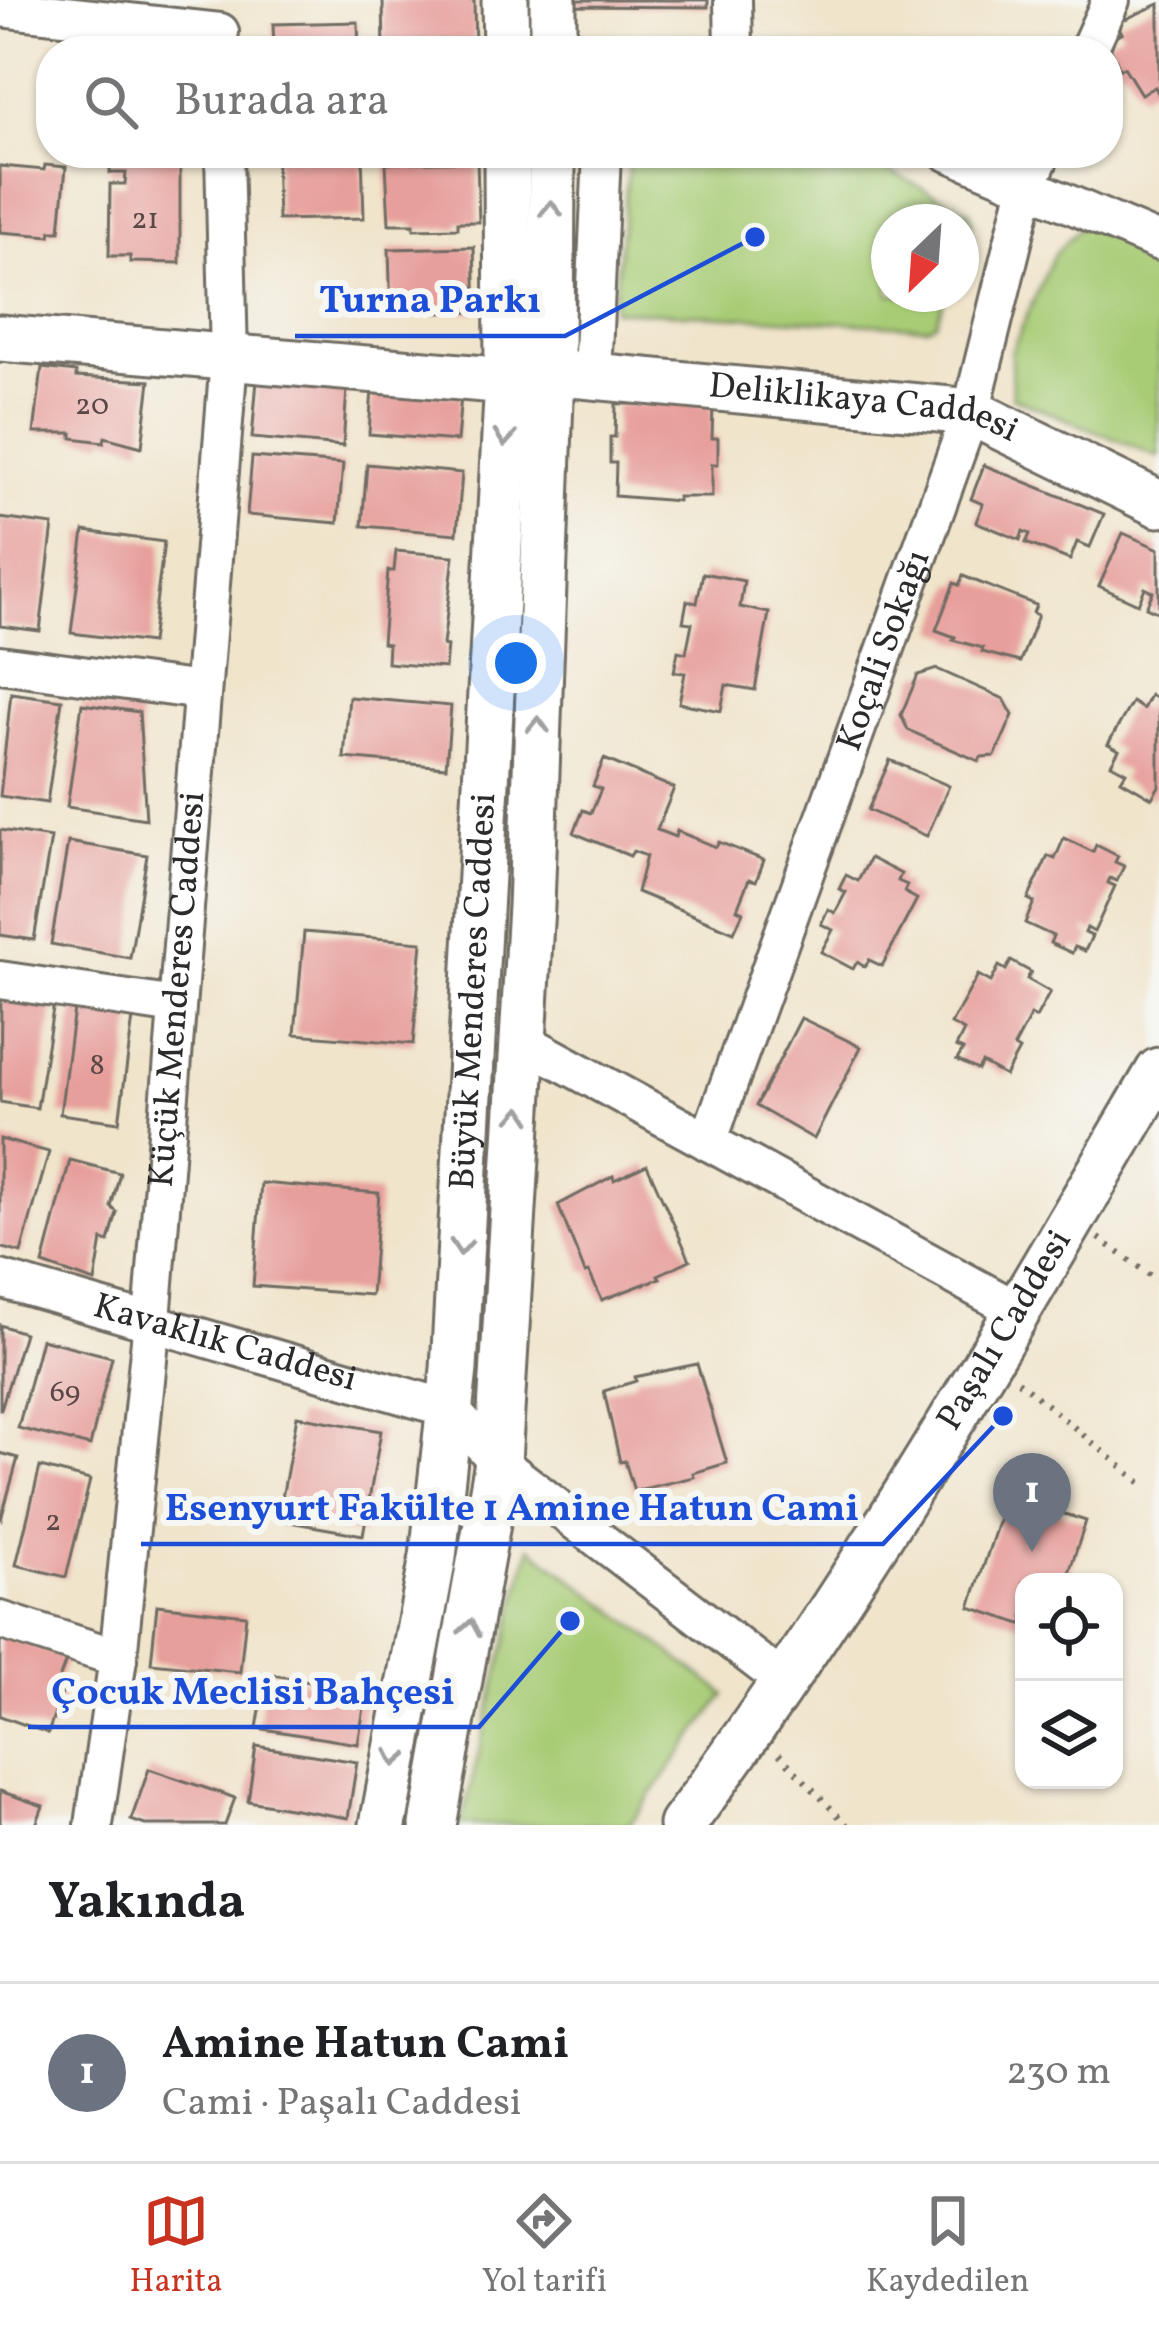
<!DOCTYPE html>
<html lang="tr">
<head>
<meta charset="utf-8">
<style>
  :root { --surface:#fff; --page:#f2f2f2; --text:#202124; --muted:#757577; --line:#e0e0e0; --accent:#c8321e }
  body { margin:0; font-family:Vollkorn,serif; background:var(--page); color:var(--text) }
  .controls { position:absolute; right:36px; bottom:36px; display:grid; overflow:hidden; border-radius:24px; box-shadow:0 3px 9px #0004 }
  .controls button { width:108px; height:108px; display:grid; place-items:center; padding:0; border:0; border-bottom:3px solid var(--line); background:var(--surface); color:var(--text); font:60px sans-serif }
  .compass { position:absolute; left:871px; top:204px; width:108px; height:108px; border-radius:50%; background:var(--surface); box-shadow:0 3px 9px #0004; rotate:205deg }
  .you { position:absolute; left:516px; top:663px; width:42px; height:42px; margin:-30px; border:9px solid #fff; border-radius:50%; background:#1a73e8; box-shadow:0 0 0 18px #1a73e833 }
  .badge { display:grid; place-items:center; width:78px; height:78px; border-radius:50%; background:var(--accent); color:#fff; font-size:39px; font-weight:700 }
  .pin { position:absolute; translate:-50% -99px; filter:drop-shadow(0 3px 6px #0008) }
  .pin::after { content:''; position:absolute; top:63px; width:42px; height:36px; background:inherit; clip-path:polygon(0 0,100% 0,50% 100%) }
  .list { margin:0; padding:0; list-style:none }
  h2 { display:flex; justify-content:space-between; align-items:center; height:156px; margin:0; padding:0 48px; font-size:51px }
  h2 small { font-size:39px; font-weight:400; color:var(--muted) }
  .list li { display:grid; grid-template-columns:78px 1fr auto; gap:36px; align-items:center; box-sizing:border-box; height:180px; padding:0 48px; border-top:3px solid var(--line) }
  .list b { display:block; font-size:45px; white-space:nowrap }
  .list p { margin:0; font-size:39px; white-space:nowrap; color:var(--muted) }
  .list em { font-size:39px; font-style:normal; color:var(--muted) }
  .icon { flex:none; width:66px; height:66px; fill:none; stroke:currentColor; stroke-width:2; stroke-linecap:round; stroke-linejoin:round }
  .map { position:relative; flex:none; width:1159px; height:1825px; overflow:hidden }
  .search { position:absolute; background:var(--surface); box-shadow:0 3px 9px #0004; left:36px; right:36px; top:36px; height:132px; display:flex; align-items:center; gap:30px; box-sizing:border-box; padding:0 42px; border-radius:48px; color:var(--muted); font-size:45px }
  .sheet { height:336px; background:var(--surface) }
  nav { display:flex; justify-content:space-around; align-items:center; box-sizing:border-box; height:168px; border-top:3px solid var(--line); background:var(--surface); font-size:33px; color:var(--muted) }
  nav a { display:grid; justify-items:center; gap:6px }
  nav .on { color:var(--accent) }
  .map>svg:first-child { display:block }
</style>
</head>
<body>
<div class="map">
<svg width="1159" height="1825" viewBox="0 0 1159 1825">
  <rect width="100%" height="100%" fill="#f6f6f2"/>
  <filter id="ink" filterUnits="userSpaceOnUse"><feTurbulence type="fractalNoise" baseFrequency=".00833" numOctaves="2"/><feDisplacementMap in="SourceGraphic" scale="24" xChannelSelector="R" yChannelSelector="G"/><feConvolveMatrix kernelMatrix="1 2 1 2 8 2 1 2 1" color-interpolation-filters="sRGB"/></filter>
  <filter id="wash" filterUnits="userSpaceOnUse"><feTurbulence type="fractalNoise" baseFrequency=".004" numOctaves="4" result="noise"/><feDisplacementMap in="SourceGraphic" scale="48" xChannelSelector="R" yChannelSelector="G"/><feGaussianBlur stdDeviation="2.7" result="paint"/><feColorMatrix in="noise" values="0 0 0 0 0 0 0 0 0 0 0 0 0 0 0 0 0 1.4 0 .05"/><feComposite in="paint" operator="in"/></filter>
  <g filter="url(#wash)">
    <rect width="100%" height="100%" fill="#f0e4cb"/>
    <g fill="#a8cc76" stroke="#6a7c50" stroke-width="3">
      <polygon points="630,153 852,153 969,211 972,221 961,252 961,222 889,222 889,294 946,294 936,322 928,327 613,310"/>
      <polygon points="1095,211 1159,238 1159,457 1012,397 1011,352 1053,256"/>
      <polygon points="530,1547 725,1694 629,1825 461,1825"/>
    </g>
    <g id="blocks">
      <g fill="#e79f9b">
        <polygon points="383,0 474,0 475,51 384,51"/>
        <polygon points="563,0 708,0 708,7 563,6"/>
        <polygon points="1159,4 1159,95 1155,87 1141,94 1124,67 1120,69 1107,40 1122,33 1117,23"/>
        <polygon points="358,22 359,51 274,51 273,24"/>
        <polygon points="110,153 180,153 180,263 130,262 130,256 109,256 110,184 125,184 126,173 110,173"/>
        <polygon points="276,153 362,153 364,218 278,220"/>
        <polygon points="477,161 479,222 458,222 458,228 414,229 414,224 389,224 386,163"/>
        <polygon points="45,165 66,167 60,231 51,231 50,236 0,232 0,166 44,170"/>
        <polygon points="474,247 476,312 391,314 389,249"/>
        <polygon points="42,368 76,372 76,377 150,381 142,447 105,437 104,442 72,438 72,433 34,433"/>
        <polygon points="257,380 347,388 343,446 252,438"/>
        <polygon points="372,388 461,396 457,441 369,434"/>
        <polygon points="649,400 713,405 712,438 718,438 718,464 712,464 712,497 678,497 678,501 615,496 616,463 610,463 610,437 615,437 616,404 649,404"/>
        <polygon points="252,457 343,464 338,523 247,515"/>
        <polygon points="367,464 462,473 457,534 362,526"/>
        <polygon points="984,465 1104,514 1090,547 1077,542 1070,560 1026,543 1030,534 1023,531 1020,540 976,522 983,504 971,499"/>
        <polygon points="0,518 53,525 40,631 0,626"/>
        <polygon points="84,531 164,542 151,643 71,633"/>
        <polygon points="1123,533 1159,549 1159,613 1146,607 1153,592 1145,588 1138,604 1099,586"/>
        <polygon points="396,551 454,556 443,645 447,646 445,668 387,663 388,644 382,643 388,571 394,571"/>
        <polygon points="703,573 744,581 740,607 769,613 755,690 726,685 721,711 679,703 685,673 674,672 678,651 686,653 692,623 683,622 687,601 697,603"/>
        <polygon points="963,576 1036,605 1033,613 1038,615 1020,662 982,652 983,648 953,640 955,637 936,630 954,583 959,585"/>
        <polygon points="937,669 1004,699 1013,715 995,756 981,757 979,761 908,730 901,715 918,675"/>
        <polygon points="11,693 62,700 47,803 0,796"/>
        <polygon points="1150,695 1159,700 1159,786 1152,798 1121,780 1126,772 1111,764 1119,750 1108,744 1132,702 1143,709"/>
        <polygon points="349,697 451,706 446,767 344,758"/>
        <polygon points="82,704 139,712 146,819 67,807"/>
        <polygon points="604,759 674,788 657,830 675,837 677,831 716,847 719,842 764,860 756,881 749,879 737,909 743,912 734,932 637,892 646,856 633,851 630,856 574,833 583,810 591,813 601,789 593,786"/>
        <polygon points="890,760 949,786 927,836 868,810"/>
        <polygon points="0,830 51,838 34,940 0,935"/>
        <polygon points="1064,838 1093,852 1096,845 1118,856 1115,862 1124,866 1117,881 1110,878 1108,883 1115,886 1094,932 1087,928 1085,933 1092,936 1085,951 1075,947 1072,953 1050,943 1053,936 1025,923 1034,902 1028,899 1048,856 1055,859"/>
        <polygon points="68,842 147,855 130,958 51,944"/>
        <polygon points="870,858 901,874 898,881 907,885 904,892 917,899 882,966 869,960 865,967 857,962 853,969 821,952 833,930 821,924 828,909 835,913 846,892 839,889 846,875 858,881"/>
        <polygon points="304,932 422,942 413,1044 295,1034"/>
        <polygon points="1011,961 1031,972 1027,979 1050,992 1036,1018 1031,1015 1014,1047 1019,1050 1005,1076 982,1063 978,1070 957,1060 963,1050 956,1047 964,1031 951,1024 978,975 991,982 999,966 1006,970"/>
        <polygon points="1,994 54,1003 37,1108 0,1102"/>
        <polygon points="74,1009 133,1018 119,1122 60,1114"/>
        <polygon points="801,1018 861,1047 814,1139 756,1106"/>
        <polygon points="0,1139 49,1152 21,1253 0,1247"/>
        <polygon points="70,1160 120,1173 111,1207 117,1212 109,1242 102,1240 95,1282 43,1264"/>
        <polygon points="647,1165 690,1260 658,1275 660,1278 602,1300 589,1272 585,1273 558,1205 613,1176 614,1180"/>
        <polygon points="261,1183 379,1193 371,1295 253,1286"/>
        <polygon points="0,1325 24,1333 1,1409 0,1409"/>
        <polygon points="41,1339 112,1357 90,1446 18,1428"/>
        <polygon points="697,1364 727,1463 693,1473 694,1477 634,1491 625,1461 620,1462 604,1391 636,1381 635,1377"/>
        <polygon points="297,1416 381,1431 363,1535 278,1520"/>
        <polygon points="0,1453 18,1458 1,1519 0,1518"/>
        <polygon points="40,1467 90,1480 66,1577 16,1565"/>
        <polygon points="1007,1495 1086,1521 1066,1582 1024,1582 1024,1625 970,1607"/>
        <polygon points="157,1605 246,1615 240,1672 151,1663"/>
        <polygon points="0,1634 67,1658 56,1688 63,1690 48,1733 0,1716"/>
        <polygon points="266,1674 367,1690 358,1744 257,1728"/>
        <polygon points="256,1746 357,1762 348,1818 248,1801"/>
        <polygon points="149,1769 235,1798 225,1825 145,1825 131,1820"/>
        <polygon points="0,1791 43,1806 36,1825 0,1825"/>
      </g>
    </g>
  </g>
  <g filter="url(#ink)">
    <use href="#blocks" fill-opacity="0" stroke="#706c63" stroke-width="3"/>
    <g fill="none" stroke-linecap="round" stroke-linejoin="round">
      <g stroke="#706c63" stroke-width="42">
        <g id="minor">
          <polyline points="733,0 734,51"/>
          <polyline points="0,8 220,32"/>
          <polyline points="1088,51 1111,0"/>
          <polyline points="949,153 1159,242"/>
          <polyline points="592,375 602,153"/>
          <polyline points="0,664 201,691"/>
          <polyline points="0,980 176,1006"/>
          <polyline points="525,1042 1017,1310"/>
          <path id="s1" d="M708,1142L971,412L1027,186L1042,153"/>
          <path id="s2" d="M0,1279L450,1409L498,1462L786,1683"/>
          <polyline points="0,1620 118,1658"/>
          <path id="s3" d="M94,1825L118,1658L152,1320L229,359L224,153"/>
        </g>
      </g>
      <g stroke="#706c63" stroke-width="51">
        <g id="tertiary">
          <polyline points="505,0 506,51"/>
          <polyline points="553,51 553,0"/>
          <polyline points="0,338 508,381"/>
          <path id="s4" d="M551,372L971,412L1159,504"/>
          <path id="s5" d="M383,1825L433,1557L454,1369L508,381L507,153"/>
          <polyline points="433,1825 498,1462 531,906 551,372 552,153"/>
          <path id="s6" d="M682,1825C859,1587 1009,1327 1159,1071"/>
        </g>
      </g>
      <g stroke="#706c63" stroke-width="6" stroke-dasharray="3 9" stroke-linecap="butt">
        <polyline points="1099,1238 1159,1282"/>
        <polyline points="1018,1381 1145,1486"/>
        <polyline points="779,1754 847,1825"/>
      </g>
      <use href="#minor" stroke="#fff" stroke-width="36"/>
      <use href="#tertiary" stroke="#fff" stroke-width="45"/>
    </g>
    <defs><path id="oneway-chevron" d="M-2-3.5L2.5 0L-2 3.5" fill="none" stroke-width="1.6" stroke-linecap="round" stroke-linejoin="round" transform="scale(3)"/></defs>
    <g stroke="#a0a0a0">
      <use href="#oneway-chevron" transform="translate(551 209) rotate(-90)"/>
      <use href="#oneway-chevron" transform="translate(505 438) rotate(94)"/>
      <use href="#oneway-chevron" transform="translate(538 725) rotate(-88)"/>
      <use href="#oneway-chevron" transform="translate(520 1115) rotate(-86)"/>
      <use href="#oneway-chevron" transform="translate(461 1247) rotate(94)"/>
      <use href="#oneway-chevron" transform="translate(470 1628) rotate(-80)"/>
      <use href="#oneway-chevron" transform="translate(396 1758) rotate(101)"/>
    </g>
  </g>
  <g text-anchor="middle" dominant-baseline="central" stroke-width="12" stroke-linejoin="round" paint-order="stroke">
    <g font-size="30" fill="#5a4847">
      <text x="145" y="220">21</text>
      <text x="92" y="406">20</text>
      <text x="97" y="1066">8</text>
      <text x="65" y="1393">69</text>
      <text x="53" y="1522">2</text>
    </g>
    <g font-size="36" fill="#2b2b2b" stroke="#f6f6f2">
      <text stroke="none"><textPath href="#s4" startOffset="315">Deliklikaya Caddesi</textPath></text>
      <text stroke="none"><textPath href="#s1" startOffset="522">Koçali Sokağı</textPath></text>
      <text stroke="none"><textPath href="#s3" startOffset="840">Küçük Menderes Caddesi</textPath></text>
      <text stroke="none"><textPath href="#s5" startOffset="840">Büyük Menderes Caddesi</textPath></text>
      <text stroke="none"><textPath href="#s6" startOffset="591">Paşalı Caddesi</textPath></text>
      <text stroke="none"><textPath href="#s2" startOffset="234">Kavaklık Caddesi</textPath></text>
    </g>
  </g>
  <path fill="none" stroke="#1d4ed8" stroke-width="4.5" d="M755 237L565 336H295M1003 1416L883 1544H141M570 1621L479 1727H28"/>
  <g fill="#1d4ed8" stroke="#f6f6f2" stroke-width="4.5">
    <circle cx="755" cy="237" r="12"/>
    <circle cx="1003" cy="1416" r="12"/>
    <circle cx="570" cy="1621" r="12"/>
  </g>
  <g font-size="39" text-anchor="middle" font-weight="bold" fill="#1d4ed8" stroke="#f6f6f2" stroke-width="12" stroke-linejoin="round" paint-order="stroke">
    <text x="430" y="312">Turna Parkı</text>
    <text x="512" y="1520">Esenyurt Fakülte 1 Amine Hatun Cami</text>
    <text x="253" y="1704">Çocuk Meclisi Bahçesi</text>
  </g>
</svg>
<div class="controls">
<button><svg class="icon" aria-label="locate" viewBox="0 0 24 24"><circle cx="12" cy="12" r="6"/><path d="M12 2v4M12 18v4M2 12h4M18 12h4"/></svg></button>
<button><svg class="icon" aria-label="layers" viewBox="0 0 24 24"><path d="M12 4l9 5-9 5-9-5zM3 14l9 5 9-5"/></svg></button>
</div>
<svg class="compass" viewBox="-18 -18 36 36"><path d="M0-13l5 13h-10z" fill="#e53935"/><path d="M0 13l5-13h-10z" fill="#757577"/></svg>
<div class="you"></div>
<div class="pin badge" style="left:1032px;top:1552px;background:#6b7280">1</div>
<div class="search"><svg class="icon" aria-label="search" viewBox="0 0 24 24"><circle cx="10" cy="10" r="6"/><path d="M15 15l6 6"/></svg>Burada ara</div>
</div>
<section class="sheet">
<h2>Yakında<small></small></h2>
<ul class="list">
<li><span class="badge" style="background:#6b7280">1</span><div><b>Amine Hatun Cami</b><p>Cami · Paşalı Caddesi</p></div><em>230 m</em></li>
</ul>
</section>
<nav>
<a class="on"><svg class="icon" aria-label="map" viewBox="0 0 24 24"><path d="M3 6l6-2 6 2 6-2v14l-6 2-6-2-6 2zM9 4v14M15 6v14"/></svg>Harita</a>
<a><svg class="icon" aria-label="directions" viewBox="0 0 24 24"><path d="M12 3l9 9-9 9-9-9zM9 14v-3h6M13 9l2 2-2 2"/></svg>Yol tarifi</a>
<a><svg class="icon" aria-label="saved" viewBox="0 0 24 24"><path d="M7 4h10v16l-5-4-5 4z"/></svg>Kaydedilen</a>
</nav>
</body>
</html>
